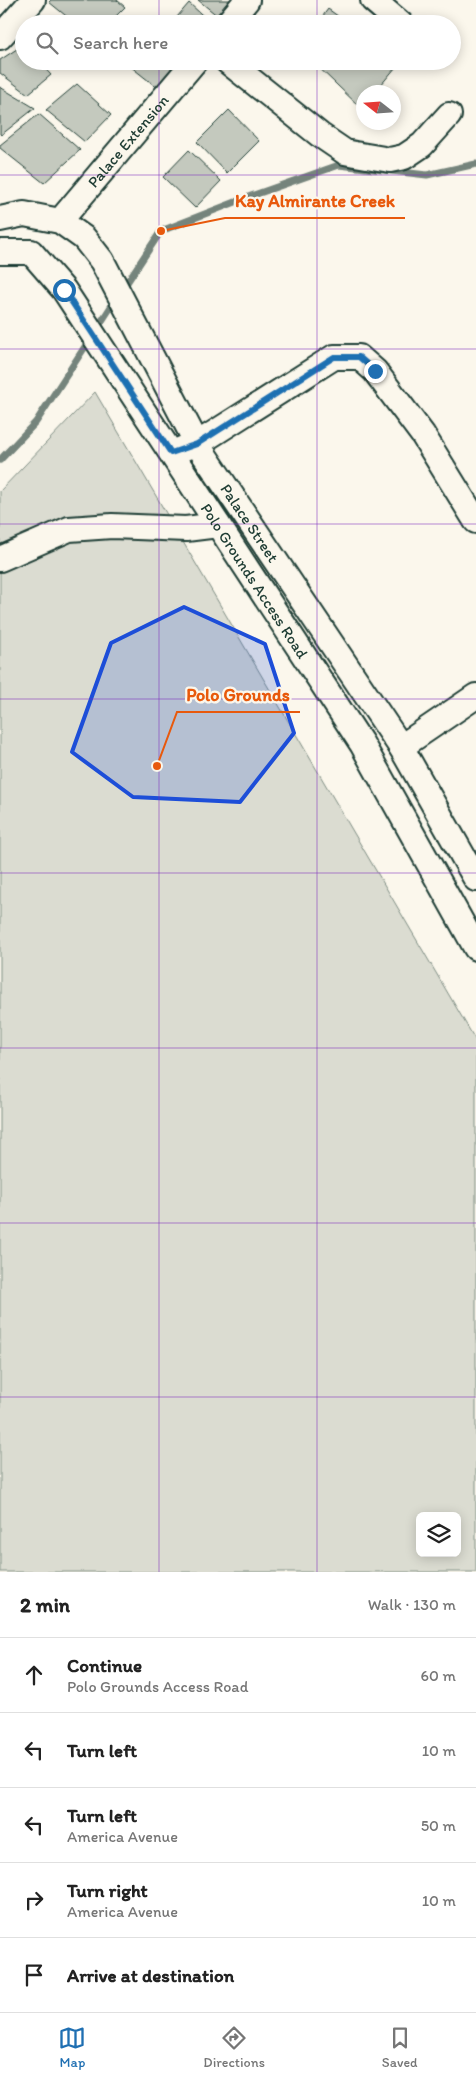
<!DOCTYPE html>
<html lang="en">
<head>
<meta charset="utf-8">
<style>
  :root { --surface:#fff; --page:#f6f6f6; --text:#222; --muted:#767676; --line:#e0e0e0; --accent:#1f6fb2 }
  body { margin:0; font-family:Itim,sans-serif; background:var(--page); color:var(--text) }
  .controls { position:absolute; right:15px; bottom:15px; display:grid; overflow:hidden; border-radius:8px; box-shadow:0 2px 12px #0003 }
  .controls button { width:45px; height:45px; display:grid; place-items:center; padding:0; border:0; border-bottom:1px solid var(--line); background:var(--surface); color:var(--text); font:25px sans-serif }
  .compass { position:absolute; left:356px; top:85px; width:45px; height:45px; border-radius:50%; background:var(--surface); box-shadow:0 2px 12px #0003; rotate:287deg }
  .stop { position:absolute; width:15px; height:15px; margin:-11px; border:4px solid #1f6fb2; border-radius:50%; background:#fff }
  .stop.end { background:#1f6fb2; border-color:#fff; box-shadow:0 1px 5px #0008 }
  .list { margin:0; padding:0; list-style:none }
  h2 { display:flex; justify-content:space-between; align-items:center; height:65px; margin:0; padding:0 20px; font-size:21px }
  h2 small { font-size:16px; font-weight:400; color:var(--muted) }
  .list li { display:grid; grid-template-columns:32px 1fr auto; gap:15px; align-items:center; box-sizing:border-box; height:75px; padding:0 20px; border-top:1px solid var(--line) }
  .list b { display:block; font-size:19px; white-space:nowrap }
  .list p { margin:0; font-size:16px; white-space:nowrap; color:var(--muted) }
  .list em { font-size:16px; font-style:normal; color:var(--muted) }
  .icon { flex:none; width:28px; height:28px; fill:none; stroke:currentColor; stroke-width:2; stroke-linecap:round; stroke-linejoin:round }
  .map { position:relative; flex:none; width:476px; height:1572px; overflow:hidden }
  .search { position:absolute; background:var(--surface); box-shadow:0 2px 12px #0003; left:15px; right:15px; top:15px; height:55px; display:flex; align-items:center; gap:12px; box-sizing:border-box; padding:0 18px; border-radius:28px; color:var(--muted); font-size:19px }
  .sheet { height:440px; background:var(--surface) }
  nav { display:flex; justify-content:space-around; align-items:center; box-sizing:border-box; height:70px; border-top:1px solid var(--line); background:var(--surface); font-size:14px; color:var(--muted) }
  nav a { display:grid; justify-items:center; gap:2px }
  nav .on { color:var(--accent) }
  .map>svg:first-child { display:block }
</style>
</head>
<body>
<div class="map">
<svg width="476" height="1572" viewBox="0 0 476 1572">
  <rect width="100%" height="100%" fill="#fbf7ec"/>
  <filter id="ink" filterUnits="userSpaceOnUse"><feTurbulence type="fractalNoise" baseFrequency=".02" numOctaves="2"/><feDisplacementMap in="SourceGraphic" scale="10" xChannelSelector="R" yChannelSelector="G"/><feConvolveMatrix kernelMatrix="1 2 1 2 8 2 1 2 1" color-interpolation-filters="sRGB"/></filter>
  <g filter="url(#ink)">
    <path fill="#dbdcd1" stroke="#7d8c82" fill-rule="evenodd" d="M95,392L476,1041V1572H0V491ZM420,1516H457V1553H420Z"/>
    <g fill="none" stroke-linecap="round" stroke-linejoin="round">
      <g stroke="#74847b" stroke-width="7">
        <polyline points="122,290 161,231 251,196 339,165 427,175 476,164"/>
        <polyline points="96,330 116,299"/>
        <polyline points="0,460 36,422 90,339"/>
      </g>
    </g>
    <g fill="#c4c9be" stroke="#1f3d34">
      <polygon points="51,0 117,0 125,7 108,24 76,24 49,2"/>
      <polygon points="198,0 237,0 219,17"/>
      <polygon points="189,3 212,24 171,24"/>
      <polygon points="328,9 349,24 317,24"/>
      <polygon points="23,45 24,61 38,61 51,75 28,94 0,73 0,60"/>
      <polygon points="134,61 181,61 159,89 130,66"/>
      <polygon points="312,61 401,61 375,92 364,92 364,106 362,109"/>
      <polygon points="77,84 111,115 85,142 46,110"/>
      <polygon points="0,87 35,108 1,135 0,134"/>
      <polygon points="229,110 259,141 227,173 197,142"/>
      <polygon points="39,114 80,150 44,183 0,148 0,145"/>
      <polygon points="189,150 221,181 195,208 163,177"/>
    </g>
    <g fill="none" stroke-linecap="round" stroke-linejoin="round">
      <g stroke="#1f3d34" stroke-width="28">
        <g id="minor">
          <polyline points="373,0 401,24"/>
          <polyline points="227,24 247,0"/>
          <polyline points="0,37 33,0"/>
          <polyline points="227,61 320,135 345,152 355,154 390,160 404,157 422,145 449,115"/>
          <path id="s1" d="M0,219L24,214L60,221L84,238L102,261L197,444L401,747L476,879"/>
          <path id="s2" d="M60,221L195,61"/>
          <path id="s3" d="M0,252H31L64,290L362,744L476,948"/>
          <polyline points="182,449 197,444 334,357 359,357 375,371 423,435 476,521"/>
          <polyline points="0,559 69,529 112,526 186,529 218,525"/>
          <polyline points="401,747 476,696"/>
        </g>
      </g>
      <use href="#minor" stroke="#fbf7ec" stroke-width="24"/>
    </g>
  </g>
  <g fill="none" stroke-linecap="round" stroke-linejoin="round" filter="url(#ink)">
    <polyline stroke="#1f6fb2" stroke-width="6" points="64,290 171,453 197,444 334,357 359,357 375,371"/>
  </g>
  <path fill="#1d4ed8" fill-opacity="0.2" stroke="#1d4ed8" stroke-width="4" stroke-linejoin="round" d="M184,607L265,644L294,733L240,802L133,797L72,752L111,643Z"/>
  <path fill="none" stroke="#7b2cbf" stroke-width="1" stroke-opacity="0.55" d="M159,0V24M317,0V24M159,61V1572M317,61V1572M0,175H476M0,349H476M0,524H476M0,699H476M0,873H476M0,1048H476M0,1223H476M0,1397H476"/>
  <g text-anchor="middle" dominant-baseline="central" stroke-width="4.5" stroke-linejoin="round" paint-order="stroke">
    <g font-size="16" fill="#1f3d34" stroke="#fbf7ec">
      <text stroke="none"><textPath href="#s2" startOffset="105">Palace Extension</textPath></text>
      <text stroke="none"><textPath href="#s1" startOffset="421">Palace Street</textPath></text>
      <text stroke="none"><textPath href="#s3" startOffset="429">Polo Grounds Access Road</textPath></text>
    </g>
  </g>
  <path fill="none" stroke="#e8590c" stroke-width="2" d="M161 231L225 218H405M157 766L177 712H300"/>
  <g fill="#e8590c" stroke="#fbf7ec" stroke-width="2">
    <circle cx="161" cy="231" r="5"/>
    <circle cx="157" cy="766" r="5"/>
  </g>
  <g font-size="18" text-anchor="middle" font-weight="bold" fill="#e8590c" stroke="#fbf7ec" stroke-width="4.5" stroke-linejoin="round" paint-order="stroke">
    <text x="315" y="207">Kay Almirante Creek</text>
    <text x="238" y="701">Polo Grounds</text>
  </g>
</svg>
<div class="controls">
<button><svg class="icon" aria-label="layers" viewBox="0 0 24 24"><path d="M12 4l9 5-9 5-9-5zM3 14l9 5 9-5"/></svg></button>
</div>
<svg class="compass" viewBox="-18 -18 36 36"><path d="M0-13l5 13h-10z" fill="#e53935"/><path d="M0 13l5-13h-10z" fill="#767676"/></svg>
<div class="stop" style="left:64px;top:290px"></div>
<div class="stop end" style="left:375px;top:371px"></div>
<div class="search"><svg class="icon" aria-label="search" viewBox="0 0 24 24"><circle cx="10" cy="10" r="6"/><path d="M15 15l6 6"/></svg>Search here</div>
</div>
<section class="sheet">
<h2>2 min<small>Walk · 130 m</small></h2>
<ul class="list">
<li><svg class="icon" aria-label="ahead" viewBox="0 0 24 24"><path d="M12 20V5M6 11l6-6 6 6"/></svg><div><b>Continue</b><p>Polo Grounds Access Road</p></div><em>60 m</em></li>
<li><svg class="icon" aria-label="left" viewBox="0 0 24 24"><path d="M17 20v-9H6M10 6l-5 5 5 5"/></svg><div><b>Turn left</b></div><em>10 m</em></li>
<li><svg class="icon" aria-label="left" viewBox="0 0 24 24"><path d="M17 20v-9H6M10 6l-5 5 5 5"/></svg><div><b>Turn left</b><p>America Avenue</p></div><em>50 m</em></li>
<li><svg class="icon" aria-label="right" viewBox="0 0 24 24"><path d="M7 20v-9h11M14 6l5 5-5 5"/></svg><div><b>Turn right</b><p>America Avenue</p></div><em>10 m</em></li>
<li><svg class="icon" aria-label="arrive" viewBox="0 0 24 24"><path d="M6 21V4h12l-3 4 3 4H6"/></svg><div><b>Arrive at destination</b></div></li>
</ul>
</section>
<nav>
<a class="on"><svg class="icon" aria-label="map" viewBox="0 0 24 24"><path d="M3 6l6-2 6 2 6-2v14l-6 2-6-2-6 2zM9 4v14M15 6v14"/></svg>Map</a>
<a><svg class="icon" aria-label="directions" viewBox="0 0 24 24"><path d="M12 3l9 9-9 9-9-9zM9 14v-3h6M13 9l2 2-2 2"/></svg>Directions</a>
<a><svg class="icon" aria-label="saved" viewBox="0 0 24 24"><path d="M7 4h10v16l-5-4-5 4z"/></svg>Saved</a>
</nav>
</body>
</html>
